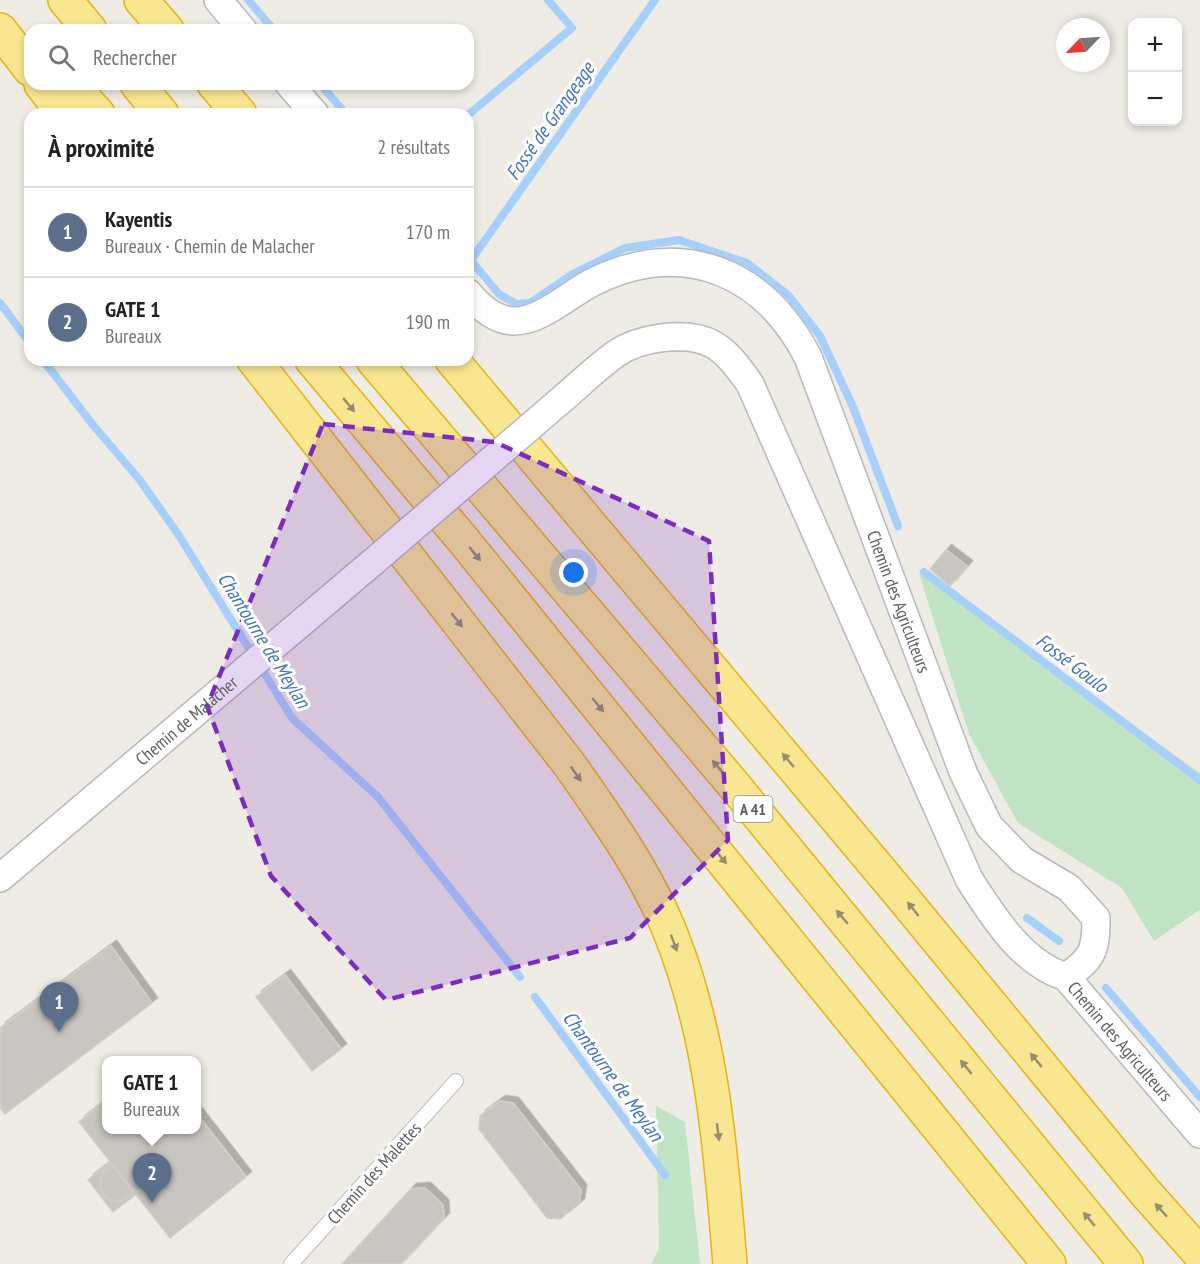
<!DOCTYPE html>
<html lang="fr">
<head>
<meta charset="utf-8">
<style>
  :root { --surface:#fff; --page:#f6f6f6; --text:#222; --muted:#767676; --line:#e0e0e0; --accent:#e25036 }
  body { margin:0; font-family:"PT Sans Narrow",sans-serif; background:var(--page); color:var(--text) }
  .controls { position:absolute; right:18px; top:18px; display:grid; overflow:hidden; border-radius:12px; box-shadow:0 3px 9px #0003 }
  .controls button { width:54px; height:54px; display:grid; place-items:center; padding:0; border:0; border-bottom:2px solid var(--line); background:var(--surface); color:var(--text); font:30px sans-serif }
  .compass { position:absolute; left:1056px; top:18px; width:54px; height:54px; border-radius:50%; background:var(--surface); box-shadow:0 3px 9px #0003; rotate:245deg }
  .you { position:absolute; left:574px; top:573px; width:21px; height:21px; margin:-15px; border:4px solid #fff; border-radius:50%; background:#1a73e8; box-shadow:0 0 0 9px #1a73e833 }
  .badge { display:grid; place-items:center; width:39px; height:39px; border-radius:50%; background:var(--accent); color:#fff; font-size:20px; font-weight:700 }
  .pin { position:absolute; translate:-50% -50px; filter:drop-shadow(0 2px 3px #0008) }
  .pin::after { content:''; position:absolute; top:32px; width:21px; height:18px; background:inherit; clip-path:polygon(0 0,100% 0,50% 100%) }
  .popup { position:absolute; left:102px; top:1056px; width:99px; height:78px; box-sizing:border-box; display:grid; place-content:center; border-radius:12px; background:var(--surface); filter:drop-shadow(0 2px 4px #0005); font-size:20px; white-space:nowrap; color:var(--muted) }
  .popup b { font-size:22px; color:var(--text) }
  .popup::after { content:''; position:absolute; left:50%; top:100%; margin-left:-12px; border:12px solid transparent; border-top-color:var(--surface) }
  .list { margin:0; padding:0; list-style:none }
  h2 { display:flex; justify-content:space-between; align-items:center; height:78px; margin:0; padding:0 24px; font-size:26px }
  h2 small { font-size:20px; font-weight:400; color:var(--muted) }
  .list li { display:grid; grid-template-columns:39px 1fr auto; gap:18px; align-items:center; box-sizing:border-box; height:90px; padding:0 24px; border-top:2px solid var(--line) }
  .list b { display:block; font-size:22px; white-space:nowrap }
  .list p { margin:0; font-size:20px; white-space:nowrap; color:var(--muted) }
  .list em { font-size:20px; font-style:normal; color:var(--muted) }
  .icon { flex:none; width:33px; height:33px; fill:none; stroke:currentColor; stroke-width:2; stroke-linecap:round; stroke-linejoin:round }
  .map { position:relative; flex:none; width:1200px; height:1264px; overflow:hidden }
  .search { position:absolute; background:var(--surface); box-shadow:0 3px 9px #0003; left:24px; top:24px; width:450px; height:66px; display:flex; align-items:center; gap:15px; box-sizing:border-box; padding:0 21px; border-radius:18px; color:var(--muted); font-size:22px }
  .panel { position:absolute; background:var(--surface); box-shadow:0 3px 9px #0003; left:24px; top:108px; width:450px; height:258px; border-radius:18px }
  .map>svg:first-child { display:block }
</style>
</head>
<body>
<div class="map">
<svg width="1200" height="1264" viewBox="0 0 1200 1264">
  <defs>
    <filter id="shadow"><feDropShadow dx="5.5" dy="-5.5" stdDeviation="0" flood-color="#0004"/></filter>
  </defs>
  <rect width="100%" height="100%" fill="#eeece4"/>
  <g fill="#c1e4c4">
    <polygon points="919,573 1200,773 1200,910 1154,941 1122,888 1018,823 969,734"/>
    <polygon points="656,1106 685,1122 700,1264 651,1264 659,1249"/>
  </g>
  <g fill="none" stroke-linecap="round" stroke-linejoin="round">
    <g stroke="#a6d0fb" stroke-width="8">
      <polyline points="248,0 274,30"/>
      <polyline points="320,84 346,114"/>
      <polyline points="468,115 572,28 548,0"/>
      <polyline points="468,257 499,294 516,304 530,303 571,275 625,248 679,240 747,263 788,295 820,336 853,407 898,526"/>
      <polyline points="471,260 655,0"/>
      <polyline points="0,303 30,343"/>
      <polyline points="43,360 93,425 139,479 178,534 292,718 378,797 520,977"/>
      <polyline points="924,572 1200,780"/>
      <polyline points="1027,918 1059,941"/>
      <polyline points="1106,988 1200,1097"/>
      <polyline points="535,997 665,1175"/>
    </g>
  </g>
  <g fill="#c9c6c1" stroke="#d2cec2" stroke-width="1.5" filter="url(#shadow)">
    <polygon points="946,550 967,566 950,586 930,569"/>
    <polygon points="111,946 152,1003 5,1114 0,1108 0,1028"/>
    <polygon points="285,975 341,1049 312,1071 256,997"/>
    <polygon points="107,1100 107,1130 197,1130 197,1114 246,1177 170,1238 79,1122"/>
    <polygon points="500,1101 513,1103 581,1190 579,1204 560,1219 547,1218 479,1129 480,1116"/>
    <polygon points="110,1163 113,1165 102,1173 100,1189 108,1200 122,1201 133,1193 135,1195 113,1212 88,1180"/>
    <polygon points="113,1165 133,1193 122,1201 108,1200 100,1189 102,1173"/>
    <polygon points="425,1188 443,1205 444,1218 401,1264 342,1264 411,1189"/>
  </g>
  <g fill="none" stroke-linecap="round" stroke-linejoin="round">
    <g stroke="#b6b9bd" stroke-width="16">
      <polyline id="lane" points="291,1264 456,1081"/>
    </g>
    <g stroke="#b6b9bd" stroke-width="30">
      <g id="street">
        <polyline points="218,0 243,30"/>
        <polyline points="289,84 315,114"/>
        <path id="s1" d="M468,293C479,306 495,320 513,321C541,322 570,293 595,281C684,238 764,272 808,357L963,772L989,826L1022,860L1069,888L1096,918C1096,951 1093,958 1066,977"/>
        <path d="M560,401C579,385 597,367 617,353C629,345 646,340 660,338C708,332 724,346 750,384L969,879C993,916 1021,963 1066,977"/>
        <path id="s2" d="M0,878L373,562"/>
        <path id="s3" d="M1066,977L1200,1134"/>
      </g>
    </g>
    <g stroke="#e8b30a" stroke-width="36">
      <g id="highway">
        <polyline points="65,0 90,30"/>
        <polyline points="141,0 167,30"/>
        <polyline points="0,30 30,69"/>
        <polyline points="41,84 64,114"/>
        <polyline points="71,84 98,114"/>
        <polyline points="137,84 162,114"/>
        <polyline points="214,84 240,114"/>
        <path d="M254,360L569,764C607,818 648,875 672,937C713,1041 721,1154 730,1264"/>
        <polyline points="312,360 464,541 1049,1264"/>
        <polyline points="373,360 733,784 1126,1264"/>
        <polyline points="452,360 899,893 1144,1191 1200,1254"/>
      </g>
    </g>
    <use href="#lane" stroke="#fff" stroke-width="14"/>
    <use href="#street" stroke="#fff" stroke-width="27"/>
    <use href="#highway" stroke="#f8e690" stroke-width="33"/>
    <g stroke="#b6b9bd" stroke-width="30" stroke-linecap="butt">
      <polyline id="street-bridge" points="373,562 560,401"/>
    </g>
    <use href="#street-bridge" stroke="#fff" stroke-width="27"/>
  </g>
  <defs><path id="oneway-solid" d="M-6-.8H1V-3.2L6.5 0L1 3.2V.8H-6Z" transform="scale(1.5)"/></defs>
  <g fill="#938e73">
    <use href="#oneway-solid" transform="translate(349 405) rotate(50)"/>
    <use href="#oneway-solid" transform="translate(475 554) rotate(51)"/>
    <use href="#oneway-solid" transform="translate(457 620) rotate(52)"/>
    <use href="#oneway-solid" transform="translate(598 705) rotate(51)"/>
    <use href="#oneway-solid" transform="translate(788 760) rotate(-130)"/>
    <use href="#oneway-solid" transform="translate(718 767) rotate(-130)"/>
    <use href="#oneway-solid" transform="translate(576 774) rotate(55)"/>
    <use href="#oneway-solid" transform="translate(721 857) rotate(51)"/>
    <use href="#oneway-solid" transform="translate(913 909) rotate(-129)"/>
    <use href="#oneway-solid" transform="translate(842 917) rotate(-130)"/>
    <use href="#oneway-solid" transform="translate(674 943) rotate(70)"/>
    <use href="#oneway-solid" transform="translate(1036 1060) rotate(-130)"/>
    <use href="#oneway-solid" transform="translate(966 1067) rotate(-129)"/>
    <use href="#oneway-solid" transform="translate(718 1132) rotate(83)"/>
    <use href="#oneway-solid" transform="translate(1161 1210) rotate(-132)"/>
    <use href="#oneway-solid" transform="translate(1089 1219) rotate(-129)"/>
  </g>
  <path fill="#7b2cbf" fill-opacity="0.2" stroke="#7b2cbf" stroke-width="4.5" stroke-dasharray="12 8" stroke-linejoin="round" d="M323,424L495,442L709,541L728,840L630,938L386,1000L271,876L207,706Z"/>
  <g text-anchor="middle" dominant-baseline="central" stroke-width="6" stroke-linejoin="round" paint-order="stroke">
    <rect fill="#fff" stroke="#8d8f92" stroke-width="1.5" x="733.5" y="796" width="39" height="26" rx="4.5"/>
    <g font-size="16" font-weight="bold" fill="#5c5f64">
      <text x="753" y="809">A 41</text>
    </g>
    <g font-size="18" fill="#5c5f64" stroke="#fff">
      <text stroke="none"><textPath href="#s1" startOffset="662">Chemin des Agriculteurs</textPath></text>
      <text stroke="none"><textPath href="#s2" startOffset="244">Chemin de Malacher</textPath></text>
      <text stroke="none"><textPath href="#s3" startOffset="84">Chemin des Agriculteurs</textPath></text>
      <text transform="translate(374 1173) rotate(-48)">Chemin des Malettes</text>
    </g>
    <g font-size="20" font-style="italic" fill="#4674b5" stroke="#fff">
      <text transform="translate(550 121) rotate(-55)">Fossé de Grangeage</text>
      <text transform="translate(264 640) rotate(58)">Chantourne de Meylan</text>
      <text transform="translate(1072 663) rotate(37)">Fossé Goulo</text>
      <text transform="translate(613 1076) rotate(54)">Chantourne de Meylan</text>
    </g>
  </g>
</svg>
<div class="controls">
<button>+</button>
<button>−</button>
</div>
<svg class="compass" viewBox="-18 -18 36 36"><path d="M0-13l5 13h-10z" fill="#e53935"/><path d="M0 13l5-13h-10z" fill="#767676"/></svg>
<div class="you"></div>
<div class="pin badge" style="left:59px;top:1032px;background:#5c6f8a">1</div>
<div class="pin badge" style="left:152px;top:1203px;background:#5c6f8a">2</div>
<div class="popup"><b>GATE 1</b>Bureaux</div>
<div class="search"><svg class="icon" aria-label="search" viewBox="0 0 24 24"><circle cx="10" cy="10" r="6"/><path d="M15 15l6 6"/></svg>Rechercher</div>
<section class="panel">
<h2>À proximité<small>2 résultats</small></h2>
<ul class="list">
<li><span class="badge" style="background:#5c6f8a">1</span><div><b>Kayentis</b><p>Bureaux · Chemin de Malacher</p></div><em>170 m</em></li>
<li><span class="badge" style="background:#5c6f8a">2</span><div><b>GATE 1</b><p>Bureaux</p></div><em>190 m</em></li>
</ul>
</section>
</div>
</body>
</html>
